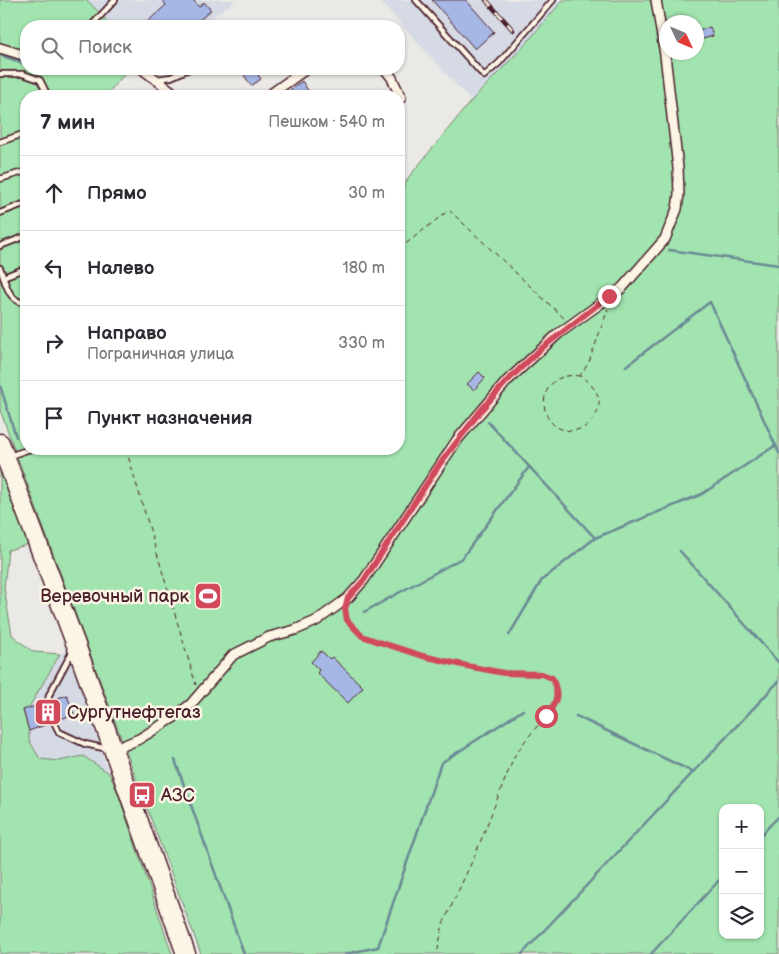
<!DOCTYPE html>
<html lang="ru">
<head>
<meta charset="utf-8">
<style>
  :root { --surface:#fff; --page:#f7f7f7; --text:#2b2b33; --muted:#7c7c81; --line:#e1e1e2 }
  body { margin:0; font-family:"Balsamiq Sans",sans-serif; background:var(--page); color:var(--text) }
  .controls { position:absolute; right:15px; bottom:15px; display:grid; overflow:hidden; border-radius:10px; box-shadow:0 1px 4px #0004 }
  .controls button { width:45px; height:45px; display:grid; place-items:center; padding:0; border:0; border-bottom:1px solid var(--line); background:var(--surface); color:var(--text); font:25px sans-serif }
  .compass { position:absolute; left:659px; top:15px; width:45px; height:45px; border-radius:50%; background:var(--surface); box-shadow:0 1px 4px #0004; rotate:134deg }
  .stop { position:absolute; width:15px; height:15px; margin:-11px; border:4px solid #d1495b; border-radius:50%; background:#fff }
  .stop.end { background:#d1495b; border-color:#fff; box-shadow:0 1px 5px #0008 }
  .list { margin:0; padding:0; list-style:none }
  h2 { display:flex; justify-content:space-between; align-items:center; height:65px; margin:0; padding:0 20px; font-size:21px }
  h2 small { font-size:16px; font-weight:400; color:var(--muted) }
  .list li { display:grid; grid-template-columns:32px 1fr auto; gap:15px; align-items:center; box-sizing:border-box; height:75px; padding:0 20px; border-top:1px solid var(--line) }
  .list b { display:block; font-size:19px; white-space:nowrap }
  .list p { margin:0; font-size:16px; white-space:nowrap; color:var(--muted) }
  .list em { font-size:16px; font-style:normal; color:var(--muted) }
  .icon { flex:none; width:28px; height:28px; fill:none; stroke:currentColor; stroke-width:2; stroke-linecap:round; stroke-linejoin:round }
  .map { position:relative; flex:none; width:779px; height:954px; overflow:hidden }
  .search { position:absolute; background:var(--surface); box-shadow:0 1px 4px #0004; left:20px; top:20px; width:385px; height:55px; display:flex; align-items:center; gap:12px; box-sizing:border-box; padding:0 18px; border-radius:20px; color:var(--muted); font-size:19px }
  .panel { position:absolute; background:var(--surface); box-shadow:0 1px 4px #0004; left:20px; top:90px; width:385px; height:365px; border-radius:20px }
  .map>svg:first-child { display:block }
</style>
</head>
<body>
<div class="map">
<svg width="779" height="954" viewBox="0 0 779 954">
  <rect width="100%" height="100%" fill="#ebe9e5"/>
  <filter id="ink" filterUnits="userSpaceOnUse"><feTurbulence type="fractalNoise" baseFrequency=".02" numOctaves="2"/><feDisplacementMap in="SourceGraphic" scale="10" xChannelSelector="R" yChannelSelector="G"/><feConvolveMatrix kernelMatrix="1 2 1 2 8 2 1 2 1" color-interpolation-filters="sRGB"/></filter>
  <g filter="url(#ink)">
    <g fill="#d6dae5">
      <polygon points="87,0 236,0 200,26 112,26"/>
      <polygon points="379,0 563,0 523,47 471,101"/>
      <polygon points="68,650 109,773 83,756 59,761 40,759 29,740 29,731 23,710 28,709 60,654"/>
    </g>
    <g fill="#a2e4af" stroke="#76826d" fill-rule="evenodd">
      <path d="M0,0H87L112,26H26V69H137L123,76L105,96H26V449H399V197L408,178L471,101L523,47L563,0H779V954H201L0,410ZM666,22H696V52H666ZM723,808H760V935H723Z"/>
      <polygon points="0,467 30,544 8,550 4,588 12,635 33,652 60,654 28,709 23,710 29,731 29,740 40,759 59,761 83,756 109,773 118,793 172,954 0,954"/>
    </g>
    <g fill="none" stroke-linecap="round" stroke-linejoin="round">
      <g stroke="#6a8995" stroke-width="2.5">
        <polyline points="0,55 26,64"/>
        <polyline points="42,69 48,70"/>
        <polyline points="669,250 779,265"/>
        <polyline points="626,366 710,302 779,453"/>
        <polyline points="0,385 16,437"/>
        <polyline points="488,422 595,538"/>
        <polyline points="680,551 779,663"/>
        <polyline points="364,612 462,558 529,467"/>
        <polyline points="509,635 542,580 595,538 702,494 776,445"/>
        <polyline points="576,716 693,772"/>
        <polyline points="175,760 244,954"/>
        <polyline points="760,836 779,816"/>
        <polyline points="345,954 378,947 441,763 523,710"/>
        <polyline points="522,954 779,681"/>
        <polyline points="651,954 723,876"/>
      </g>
    </g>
    <g fill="#a6b7e6" stroke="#4a1f2b">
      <polygon points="162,0 193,0 199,7 204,2 211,10 193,26 150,26 146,23 166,5"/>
      <polygon points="432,0 466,0 494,32 475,49"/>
      <polygon points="710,27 713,36 696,41 696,32"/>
      <polygon points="254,69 261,79 251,86 244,75"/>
      <polygon points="302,81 309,92 303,96 295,96 290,90"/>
      <polygon points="479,372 485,378 474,390 467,384"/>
      <polygon points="321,651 330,659 332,657 363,687 348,703 317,673 319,670 311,662"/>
      <polygon points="67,695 74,714 58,720 53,718 50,723 29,731 23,710 44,703 49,706 52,700"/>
    </g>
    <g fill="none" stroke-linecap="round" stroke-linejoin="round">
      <g stroke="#4a1f2b" stroke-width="8">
        <g id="lane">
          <polyline points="416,0 484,76 499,63 553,0"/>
          <polyline points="91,26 115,0"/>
          <polyline points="0,74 23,74 40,80 48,96"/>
          <polyline points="157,79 171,77 189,69"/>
          <polyline points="0,142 26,133"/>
          <polyline points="0,179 26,171"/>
          <polyline points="0,213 26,203"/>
          <polyline points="0,246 26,236"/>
          <path d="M0,268C6,283 8,302 26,303"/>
          <polyline points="3,277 26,268"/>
          <polyline points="9,456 30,449"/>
          <polyline points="48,702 49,695 73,650"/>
          <polyline points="54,722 59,732 85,744 108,749"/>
        </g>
      </g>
      <g stroke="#4a1f2b" stroke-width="12">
        <g id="street">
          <polyline points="0,48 26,56"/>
          <polyline points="142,69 178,96"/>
          <polyline points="385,69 392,78 401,98 399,99"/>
          <polyline points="268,96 306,69"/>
          <polyline points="113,750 139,739 173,718 191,704 233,655 269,637 295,630 316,621 348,598 364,580 457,440 507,381 558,334 622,288 665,239 677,209 679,194 678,168 665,55 656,0"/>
        </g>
      </g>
      <g stroke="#4a1f2b" stroke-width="21">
        <polyline id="highway" points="0,443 76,645 186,954"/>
      </g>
      <g stroke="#4a1f2b" stroke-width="1" stroke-dasharray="5 4" stroke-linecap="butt">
        <polyline points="399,249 449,210 565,319"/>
        <path d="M580,376C531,369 535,437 576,430C580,429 583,429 586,426C607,409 601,389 580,376L589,362L608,309"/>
        <polyline points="126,449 196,685"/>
        <path d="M345,612C346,621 355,631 363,636C372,642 385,644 395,647C430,658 467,668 503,673C520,675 536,672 552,679L557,696L554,706L525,741L514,757L475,855L443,924L437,954"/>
      </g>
      <use href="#lane" stroke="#fcf5e5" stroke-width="4.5"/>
      <use href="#street" stroke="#fcf5e5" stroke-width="9"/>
      <use href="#highway" stroke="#fcf5e5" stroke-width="18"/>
      <g stroke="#4a1f2b" stroke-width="4.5">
        <polyline id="rail" points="486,0 513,30"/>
      </g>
      <use href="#rail" stroke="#fcf5e5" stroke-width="2.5" stroke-dasharray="8" stroke-linecap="butt"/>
    </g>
  </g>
  <g fill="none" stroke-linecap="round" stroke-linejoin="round" filter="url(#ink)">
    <path stroke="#d1495b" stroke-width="6" d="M546,716C557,702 560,695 552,678L542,674L504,673L467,666L423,656L379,642L362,636L347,620L345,609L348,598L364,580L439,465L482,409L507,381L542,348L609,296"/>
  </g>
  <defs>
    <g id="stadium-square" transform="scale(1.4375)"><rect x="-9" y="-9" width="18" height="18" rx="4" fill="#d1495b" stroke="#fcf5e5"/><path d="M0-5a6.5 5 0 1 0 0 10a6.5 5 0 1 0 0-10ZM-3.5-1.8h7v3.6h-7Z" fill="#fff"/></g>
    <g id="building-square" transform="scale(1.4375)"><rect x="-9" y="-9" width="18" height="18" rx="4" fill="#d1495b" stroke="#fcf5e5"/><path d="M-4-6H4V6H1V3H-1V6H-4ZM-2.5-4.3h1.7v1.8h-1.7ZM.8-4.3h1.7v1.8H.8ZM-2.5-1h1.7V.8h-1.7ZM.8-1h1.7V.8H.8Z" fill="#fff"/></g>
    <g id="bus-square" transform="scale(1.4375)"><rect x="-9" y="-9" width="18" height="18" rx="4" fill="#d1495b" stroke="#fcf5e5"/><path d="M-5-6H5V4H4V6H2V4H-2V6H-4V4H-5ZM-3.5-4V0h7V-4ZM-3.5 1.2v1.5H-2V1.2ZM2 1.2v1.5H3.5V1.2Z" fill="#fff"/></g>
  </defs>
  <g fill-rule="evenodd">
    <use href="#stadium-square" x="208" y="596"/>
    <use href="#building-square" x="48" y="712"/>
    <use href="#bus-square" x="142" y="795"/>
  </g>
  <g text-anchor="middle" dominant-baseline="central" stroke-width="5" stroke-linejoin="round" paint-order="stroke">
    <g font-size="18" fill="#4a1f2b" stroke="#fcf5e5" text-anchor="start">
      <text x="189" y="596" text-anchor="end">Веревочный парк</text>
      <text x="67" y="712">Сургутнефтегаз</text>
      <text x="161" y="795">АЗС</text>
    </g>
  </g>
</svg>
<div class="controls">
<button>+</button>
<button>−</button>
<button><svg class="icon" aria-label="layers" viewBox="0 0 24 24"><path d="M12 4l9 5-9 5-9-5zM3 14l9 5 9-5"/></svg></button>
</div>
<svg class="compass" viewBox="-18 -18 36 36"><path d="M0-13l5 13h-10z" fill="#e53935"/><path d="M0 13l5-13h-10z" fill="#7c7c81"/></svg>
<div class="stop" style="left:546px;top:716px"></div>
<div class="stop end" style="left:609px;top:296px"></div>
<div class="search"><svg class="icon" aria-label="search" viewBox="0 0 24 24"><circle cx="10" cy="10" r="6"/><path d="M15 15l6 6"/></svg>Поиск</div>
<section class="panel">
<h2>7 мин<small>Пешком · 540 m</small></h2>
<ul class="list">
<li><svg class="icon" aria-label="ahead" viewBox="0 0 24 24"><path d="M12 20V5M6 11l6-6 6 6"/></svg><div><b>Прямо</b></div><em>30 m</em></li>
<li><svg class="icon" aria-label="left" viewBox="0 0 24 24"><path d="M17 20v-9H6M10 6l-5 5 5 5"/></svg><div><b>Налево</b></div><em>180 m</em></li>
<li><svg class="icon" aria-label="right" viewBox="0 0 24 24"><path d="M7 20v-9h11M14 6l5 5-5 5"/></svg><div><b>Направо</b><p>Пограничная улица</p></div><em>330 m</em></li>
<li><svg class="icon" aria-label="arrive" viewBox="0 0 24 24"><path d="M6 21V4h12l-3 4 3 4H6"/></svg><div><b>Пункт назначения</b></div></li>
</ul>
</section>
</div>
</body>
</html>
